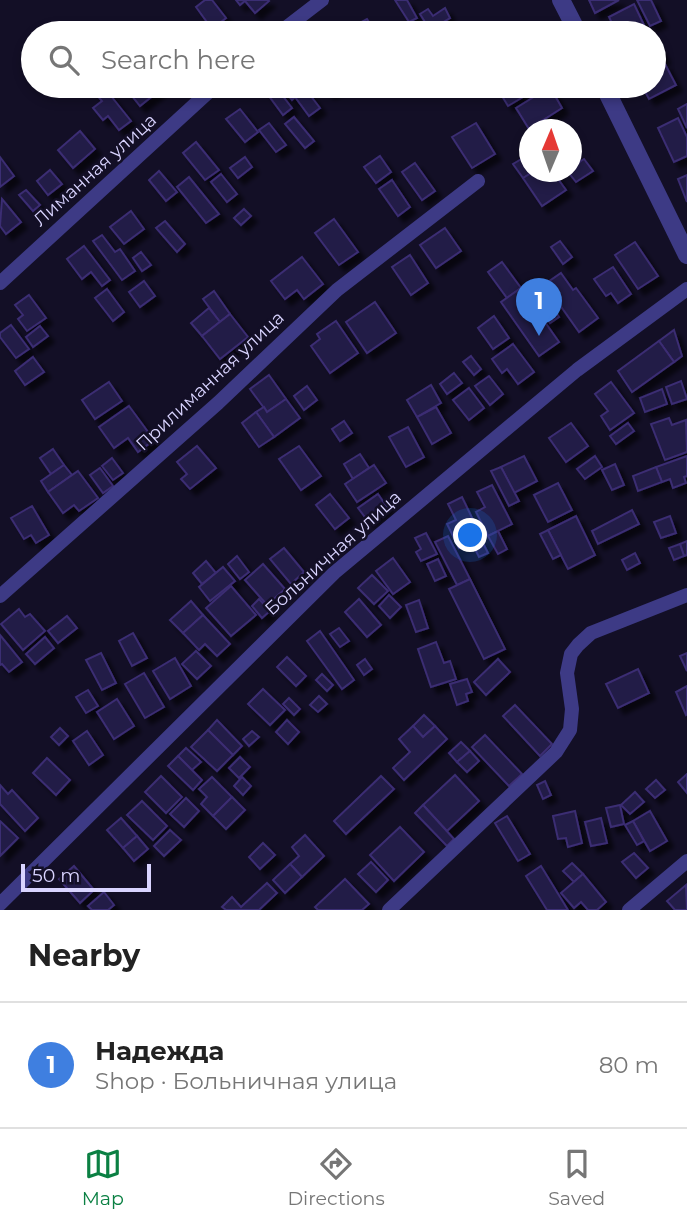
<!DOCTYPE html>
<html lang="en">
<head>
<meta charset="utf-8">
<style>
  :root { --surface:#fff; --page:#f6f6f6; --text:#222; --muted:#767676; --line:#e0e0e0; --accent:#0b8043 }
  body { margin:0; font-family:Montserrat,sans-serif; background:var(--page); color:var(--text) }
  .compass { position:absolute; left:519px; top:119px; width:63px; height:63px; border-radius:50%; background:var(--surface); box-shadow:0 4px 10px #0003; rotate:2deg }
  .scale { position:absolute; left:21px; bottom:18px; width:130px; box-sizing:border-box; padding-left:7px; border:4px solid #d9d4ff; border-top:0; font-size:19px; line-height:24px; white-space:nowrap; color:#d9d4ff; -webkit-text-stroke:5px #130f26; paint-order:stroke }
  .you { position:absolute; left:471px; top:536px; width:24px; height:24px; margin:-18px; border:5px solid #fff; border-radius:50%; background:#1a73e8; box-shadow:0 0 0 10px #1a73e833 }
  .badge { display:grid; place-items:center; width:46px; height:46px; border-radius:50%; background:var(--accent); color:#fff; font-size:23px; font-weight:700 }
  .pin { position:absolute; translate:-50% -58px; filter:drop-shadow(0 2px 4px #0008) }
  .pin::after { content:''; position:absolute; top:37px; width:24px; height:21px; background:inherit; clip-path:polygon(0 0,100% 0,50% 100%) }
  .list { margin:0; padding:0; list-style:none }
  h2 { display:flex; justify-content:space-between; align-items:center; height:91px; margin:0; padding:0 28px; font-size:30px }
  h2 small { font-size:23px; font-weight:400; color:var(--muted) }
  .list li { display:grid; grid-template-columns:46px 1fr auto; gap:21px; align-items:center; box-sizing:border-box; height:126px; padding:0 28px; border-top:2px solid var(--line) }
  .list b { display:block; font-size:26px; white-space:nowrap }
  .list p { margin:0; font-size:23px; white-space:nowrap; color:var(--muted) }
  .list em { font-size:23px; font-style:normal; color:var(--muted) }
  .icon { flex:none; width:38px; height:38px; fill:none; stroke:currentColor; stroke-width:2; stroke-linecap:round; stroke-linejoin:round }
  .map { position:relative; flex:none; width:687px; height:910px; overflow:hidden }
  .search { position:absolute; background:var(--surface); box-shadow:0 4px 10px #0003; left:21px; right:21px; top:21px; height:77px; display:flex; align-items:center; gap:18px; box-sizing:border-box; padding:0 24px; border-radius:38px; color:var(--muted); font-size:26px }
  .sheet { height:217px; background:var(--surface) }
  nav { display:flex; justify-content:space-around; align-items:center; box-sizing:border-box; height:98px; border-top:2px solid var(--line); background:var(--surface); font-size:19px; color:var(--muted) }
  nav a { display:grid; justify-items:center; gap:4px }
  nav .on { color:var(--accent) }
  .map>svg:first-child { display:block }
</style>
</head>
<body>
<div class="map">
<svg width="687" height="910" viewBox="0 0 687 910">
  <defs>
    <filter id="shadow"><feDropShadow dx="6" dy="6" stdDeviation="2" flood-color="#0009"/></filter>
  </defs>
  <rect width="100%" height="100%" fill="#130f26"/>
  <g fill="#241b47" stroke="#3b2d73" stroke-width="2" filter="url(#shadow)">
    <polygon points="205,0 212,0 226,18 212,29 196,7"/>
    <polygon points="236,0 268,0 269,1 255,13 245,1 240,5"/>
    <polygon points="395,0 407,0 417,18 409,22"/>
    <polygon points="589,0 619,0 595,13"/>
    <polygon points="637,0 651,0 661,21 650,26"/>
    <polygon points="634,4 644,25 631,31 628,26 616,32 609,17"/>
    <polygon points="445,8 450,18 430,30 420,14 428,9 433,16"/>
    <polygon points="367,19 376,33 351,33 348,29"/>
    <polygon points="400,26 403,33 381,33 380,31 386,27 389,32"/>
    <polygon points="659,47 664,58 654,63 654,50"/>
    <polygon points="665,64 676,85 649,99 642,86 654,86 654,70"/>
    <polygon points="103,86 131,121 119,130 108,116 103,120 93,108 102,101 90,87"/>
    <polygon points="124,86 165,86 140,106"/>
    <polygon points="265,86 275,86 292,108 283,115 263,88"/>
    <polygon points="281,86 303,86 320,108 309,116 295,97 292,100"/>
    <polygon points="324,86 338,86 339,87 329,93"/>
    <polygon points="516,87 523,97 508,106 502,96"/>
    <polygon points="550,87 562,108 529,129 516,108"/>
    <polygon points="687,104 687,128 678,109"/>
    <polygon points="240,109 258,132 245,142 226,119"/>
    <polygon points="294,117 314,141 305,148 285,124"/>
    <polygon points="678,118 687,137 687,156 674,162 658,128"/>
    <polygon points="269,123 286,145 276,152 259,130"/>
    <polygon points="476,123 495,154 472,168 452,137"/>
    <polygon points="80,131 95,149 73,168 58,150"/>
    <polygon points="196,142 219,170 205,180 183,153"/>
    <polygon points="530,154 530,172 533,172 523,178 513,164"/>
    <polygon points="380,156 391,172 376,183 364,167"/>
    <polygon points="0,157 14,176 0,187"/>
    <polygon points="245,157 252,167 238,178 230,168"/>
    <polygon points="584,159 593,171 576,182 568,172 572,172 572,167"/>
    <polygon points="415,163 435,191 422,200 402,172"/>
    <polygon points="50,170 62,184 48,195 37,181"/>
    <polygon points="159,171 177,192 166,201 149,180"/>
    <polygon points="533,172 553,172 566,190 542,206 523,178"/>
    <polygon points="221,174 237,194 227,202 211,182"/>
    <polygon points="687,175 687,202 678,179"/>
    <polygon points="189,177 219,214 206,223 177,187"/>
    <polygon points="392,180 410,207 398,216 379,189"/>
    <polygon points="26,190 40,205 33,211 19,195"/>
    <polygon points="2,199 21,222 6,234 0,226"/>
    <polygon points="244,209 251,216 241,225 234,218"/>
    <polygon points="131,211 144,229 124,244 110,227"/>
    <polygon points="334,219 358,252 339,265 315,233"/>
    <polygon points="165,221 185,244 177,252 156,228"/>
    <polygon points="445,228 461,251 436,268 420,245"/>
    <polygon points="102,235 115,252 120,249 135,271 122,280 93,241"/>
    <polygon points="560,241 572,257 563,264 551,247"/>
    <polygon points="635,242 658,276 638,289 615,255"/>
    <polygon points="84,246 110,280 102,286 91,272 82,279 67,259"/>
    <polygon points="141,252 151,265 142,271 133,258"/>
    <polygon points="410,255 428,283 411,295 392,267"/>
    <polygon points="302,257 323,284 304,299 297,290 285,299 271,281"/>
    <polygon points="502,262 521,288 507,298 488,272"/>
    <polygon points="613,267 631,294 618,303 611,293 606,296 594,279"/>
    <polygon points="561,273 573,290 576,288 598,318 579,332 545,284"/>
    <polygon points="144,281 155,296 140,307 129,292"/>
    <polygon points="536,283 559,317 550,323 527,289"/>
    <polygon points="521,288 559,342 539,356 501,302"/>
    <polygon points="107,289 124,312 113,321 95,298"/>
    <polygon points="214,291 230,314 220,322 203,299"/>
    <polygon points="29,295 46,318 27,331 18,319 23,315 15,305"/>
    <polygon points="375,302 396,333 367,353 346,322"/>
    <polygon points="209,308 220,322 202,336 191,323"/>
    <polygon points="230,314 248,337 220,359 202,336"/>
    <polygon points="494,316 509,338 493,349 478,328"/>
    <polygon points="336,321 358,353 330,373 311,346 320,339 317,334"/>
    <polygon points="11,325 29,349 16,358 0,337 0,333"/>
    <polygon points="40,326 48,336 33,347 26,337"/>
    <polygon points="674,330 682,356 674,362 659,341"/>
    <polygon points="659,341 674,362 632,392 618,371"/>
    <polygon points="513,344 534,372 518,384 507,369 502,373 492,359"/>
    <polygon points="471,356 481,369 474,375 463,362"/>
    <polygon points="33,357 44,372 25,385 15,371"/>
    <polygon points="454,373 462,383 447,394 440,384"/>
    <polygon points="269,375 286,399 267,412 250,389"/>
    <polygon points="489,376 503,394 490,405 475,386"/>
    <polygon points="681,381 687,399 672,404 666,387"/>
    <polygon points="109,382 122,401 95,419 82,400"/>
    <polygon points="611,382 634,413 610,430 601,416 608,411 595,394"/>
    <polygon points="431,385 441,403 417,417 407,400"/>
    <polygon points="307,386 317,400 304,410 294,396"/>
    <polygon points="469,388 484,408 469,420 453,400"/>
    <polygon points="662,389 667,404 645,412 640,398"/>
    <polygon points="286,399 300,418 274,437 256,412 264,407 267,412"/>
    <polygon points="129,406 154,440 138,452 128,438 114,448 99,427"/>
    <polygon points="436,407 451,433 432,444 417,417"/>
    <polygon points="256,412 274,437 259,447 242,423"/>
    <polygon points="669,418 672,425 686,420 687,452 665,460 651,424"/>
    <polygon points="344,421 352,433 340,441 332,429"/>
    <polygon points="571,423 588,446 566,462 549,438"/>
    <polygon points="628,423 634,431 616,444 610,436"/>
    <polygon points="408,427 424,457 406,467 389,437"/>
    <polygon points="197,446 216,468 190,489 181,479 187,474 177,462"/>
    <polygon points="299,446 321,476 301,490 279,459"/>
    <polygon points="53,449 64,465 51,474 40,458"/>
    <polygon points="360,454 369,468 353,479 344,464"/>
    <polygon points="524,456 537,481 514,493 501,467"/>
    <polygon points="595,456 602,467 585,479 577,469"/>
    <polygon points="687,456 687,476 684,477 686,483 673,488 670,479 662,482 656,467"/>
    <polygon points="112,458 123,473 113,480 102,466"/>
    <polygon points="615,464 624,485 612,490 602,470"/>
    <polygon points="64,465 72,475 48,492 41,481"/>
    <polygon points="374,465 386,483 357,502 345,484"/>
    <polygon points="501,467 519,501 509,506 491,471"/>
    <polygon points="656,467 662,482 638,491 633,476"/>
    <polygon points="100,468 113,486 103,493 90,475"/>
    <polygon points="78,471 98,498 79,511 74,505 63,513 48,492"/>
    <polygon points="558,483 572,510 548,522 534,495"/>
    <polygon points="492,485 512,524 488,536 476,512 485,507 477,492"/>
    <polygon points="330,494 349,518 335,529 316,505"/>
    <polygon points="378,494 387,507 368,521 358,508"/>
    <polygon points="462,497 475,524 467,528 473,541 459,548 447,524 456,520 448,504"/>
    <polygon points="32,506 49,535 36,543 31,535 24,539 11,518"/>
    <polygon points="632,510 639,524 598,544 592,531"/>
    <polygon points="576,516 595,555 568,569 548,530"/>
    <polygon points="670,516 676,533 661,538 654,522"/>
    <polygon points="548,530 561,555 553,559 540,534"/>
    <polygon points="498,531 507,549 498,554 488,536"/>
    <polygon points="426,533 437,554 421,561 416,552 421,549 415,538"/>
    <polygon points="448,536 470,579 457,585 435,542"/>
    <polygon points="481,539 488,553 479,557 472,543"/>
    <polygon points="687,541 687,555 684,556 680,544"/>
    <polygon points="680,544 684,556 674,560 669,548"/>
    <polygon points="284,548 304,572 291,584 270,559"/>
    <polygon points="635,553 640,563 627,570 622,560"/>
    <polygon points="237,556 249,572 240,579 228,564"/>
    <polygon points="393,558 410,582 393,594 376,571"/>
    <polygon points="438,559 446,576 435,581 427,564"/>
    <polygon points="206,561 216,573 202,584 193,573"/>
    <polygon points="263,564 285,589 267,605 245,580"/>
    <polygon points="223,567 235,581 210,601 199,587"/>
    <polygon points="372,575 388,591 374,604 358,588"/>
    <polygon points="470,579 505,649 484,659 449,589"/>
    <polygon points="231,586 256,615 231,636 206,608"/>
    <polygon points="389,595 401,607 390,618 379,606"/>
    <polygon points="259,599 270,611 262,618 252,606"/>
    <polygon points="359,599 381,625 367,637 345,612"/>
    <polygon points="419,600 428,628 416,632 406,605"/>
    <polygon points="191,601 203,615 183,633 170,620"/>
    <polygon points="19,609 25,617 30,614 45,631 23,650 1,624"/>
    <polygon points="203,615 230,644 217,656 205,644 199,650 183,633"/>
    <polygon points="67,616 77,628 58,643 48,631"/>
    <polygon points="339,628 349,641 340,647 330,634"/>
    <polygon points="320,631 354,680 342,689 307,641"/>
    <polygon points="133,633 147,658 132,666 119,641"/>
    <polygon points="0,635 22,662 9,672 2,664 0,665"/>
    <polygon points="45,637 54,648 35,664 26,654"/>
    <polygon points="436,642 444,663 450,661 456,679 431,687 418,649"/>
    <polygon points="196,651 211,666 197,679 182,664"/>
    <polygon points="101,653 116,683 102,690 86,660"/>
    <polygon points="687,653 687,671 680,656"/>
    <polygon points="287,657 306,676 296,686 277,667"/>
    <polygon points="175,658 191,686 170,699 153,671"/>
    <polygon points="365,659 372,669 364,675 357,665"/>
    <polygon points="498,659 510,672 486,695 474,682"/>
    <polygon points="638,669 649,693 618,708 606,684"/>
    <polygon points="144,673 164,707 145,718 125,684"/>
    <polygon points="322,674 333,685 327,691 316,680"/>
    <polygon points="467,679 472,692 466,694 468,701 457,705 450,684"/>
    <polygon points="687,686 687,714 686,715 676,692"/>
    <polygon points="263,689 285,710 270,725 248,704"/>
    <polygon points="88,690 98,706 86,713 76,697"/>
    <polygon points="319,696 327,704 318,712 310,705"/>
    <polygon points="289,698 300,709 294,715 283,704"/>
    <polygon points="117,699 134,726 114,739 97,712"/>
    <polygon points="515,705 552,744 540,756 503,716"/>
    <polygon points="424,715 435,726 423,737 413,726"/>
    <polygon points="217,720 242,746 233,755 208,730"/>
    <polygon points="287,720 299,732 288,744 276,732"/>
    <polygon points="413,726 423,737 435,726 447,739 404,780 393,768 410,752 399,739"/>
    <polygon points="60,728 68,736 59,745 51,737"/>
    <polygon points="208,730 233,755 217,771 191,747"/>
    <polygon points="87,731 103,755 89,765 73,741"/>
    <polygon points="252,731 259,737 249,746 243,739"/>
    <polygon points="485,735 522,774 509,786 472,747"/>
    <polygon points="461,742 470,751 457,762 449,753"/>
    <polygon points="186,748 201,762 192,770 178,756"/>
    <polygon points="470,751 479,761 467,772 457,762"/>
    <polygon points="178,756 202,780 193,790 168,766"/>
    <polygon points="240,757 250,767 239,778 229,768"/>
    <polygon points="47,758 70,780 56,795 33,773"/>
    <polygon points="687,774 687,793 678,782"/>
    <polygon points="455,775 479,801 447,831 423,805"/>
    <polygon points="161,776 182,797 166,813 145,792"/>
    <polygon points="381,776 394,789 346,834 334,821"/>
    <polygon points="212,777 232,797 213,816 201,804 207,797 199,789"/>
    <polygon points="242,777 251,786 243,795 234,786"/>
    <polygon points="656,780 665,790 655,798 646,789"/>
    <polygon points="545,781 551,795 543,799 537,785"/>
    <polygon points="0,785 8,794 12,790 38,818 25,831 0,804"/>
    <polygon points="635,792 644,802 630,814 621,805"/>
    <polygon points="232,797 245,810 226,829 213,816"/>
    <polygon points="186,798 199,811 184,827 170,814"/>
    <polygon points="142,801 167,826 153,840 127,815"/>
    <polygon points="423,805 454,839 447,846 415,813"/>
    <polygon points="620,805 624,824 611,827 606,808"/>
    <polygon points="575,811 582,843 568,847 566,838 558,839 553,816"/>
    <polygon points="650,811 667,841 650,851 633,821"/>
    <polygon points="507,816 530,854 518,861 495,823"/>
    <polygon points="121,818 137,836 123,848 107,830"/>
    <polygon points="601,818 607,843 591,846 585,822"/>
    <polygon points="0,821 18,838 0,856"/>
    <polygon points="633,821 644,841 637,845 625,825"/>
    <polygon points="400,827 424,852 394,881 370,855"/>
    <polygon points="170,830 181,840 164,856 154,846"/>
    <polygon points="305,835 324,856 302,877 290,864 299,856 292,847"/>
    <polygon points="137,836 148,849 134,861 123,848"/>
    <polygon points="263,843 275,855 260,869 249,857"/>
    <polygon points="634,853 648,868 636,878 622,862"/>
    <polygon points="371,862 388,880 376,892 358,874"/>
    <polygon points="572,863 583,874 574,882 563,871"/>
    <polygon points="290,864 302,877 285,893 273,880"/>
    <polygon points="74,866 94,890 80,903 59,879"/>
    <polygon points="541,866 568,910 547,910 526,876"/>
    <polygon points="583,874 606,902 597,910 588,910 581,902 574,908 561,893"/>
    <polygon points="345,879 369,904 362,910 318,910 315,907"/>
    <polygon points="267,883 277,893 259,910 226,910 222,907 232,897 241,907"/>
    <polygon points="686,885 687,910 675,910 667,901"/>
    <polygon points="104,892 114,905 108,910 92,910 88,906"/>
  </g>
  <g fill="none" stroke-linecap="round" stroke-linejoin="round">
    <g stroke="#3d3a85" stroke-width="14">
      <polyline points="279,33 322,0"/>
      <polyline points="0,283 215,86"/>
      <polyline points="0,596 218,403 337,290 478,181"/>
      <polyline points="0,904 334,573 577,370 687,289"/>
      <polyline points="389,910 556,752 570,730 572,709 567,673 571,654 578,645 591,633 687,595"/>
      <polyline points="629,910 687,861"/>
    </g>
    <g stroke="#3d3a85" stroke-width="18">
      <polyline points="561,0 578,33"/>
      <polyline points="604,86 687,255"/>
    </g>
  </g>
  <g text-anchor="middle" dominant-baseline="central" stroke-width="5" stroke-linejoin="round" paint-order="stroke">
    <g font-size="18" fill="#d9d4ff" stroke="#130f26">
      <text transform="translate(95 170) rotate(-42)">Лиманная улица</text>
      <text transform="translate(210 381) rotate(-43)">Прилиманная улица</text>
      <text transform="translate(333 553) rotate(-42)">Больничная улица</text>
    </g>
  </g>
</svg>
<svg class="compass" viewBox="-18 -18 36 36"><path d="M0-13l5 13h-10z" fill="#e53935"/><path d="M0 13l5-13h-10z" fill="#767676"/></svg>
<div class="scale">50 m</div>
<div class="you"></div>
<div class="pin badge" style="left:539px;top:336px;background:#3f7fe0">1</div>
<div class="search"><svg class="icon" aria-label="search" viewBox="0 0 24 24"><circle cx="10" cy="10" r="6"/><path d="M15 15l6 6"/></svg>Search here</div>
</div>
<section class="sheet">
<h2>Nearby<small></small></h2>
<ul class="list">
<li><span class="badge" style="background:#3f7fe0">1</span><div><b>Надежда</b><p>Shop · Больничная улица</p></div><em>80 m</em></li>
</ul>
</section>
<nav>
<a class="on"><svg class="icon" aria-label="map" viewBox="0 0 24 24"><path d="M3 6l6-2 6 2 6-2v14l-6 2-6-2-6 2zM9 4v14M15 6v14"/></svg>Map</a>
<a><svg class="icon" aria-label="directions" viewBox="0 0 24 24"><path d="M12 3l9 9-9 9-9-9zM9 14v-3h6M13 9l2 2-2 2"/></svg>Directions</a>
<a><svg class="icon" aria-label="saved" viewBox="0 0 24 24"><path d="M7 4h10v16l-5-4-5 4z"/></svg>Saved</a>
</nav>
</body>
</html>
